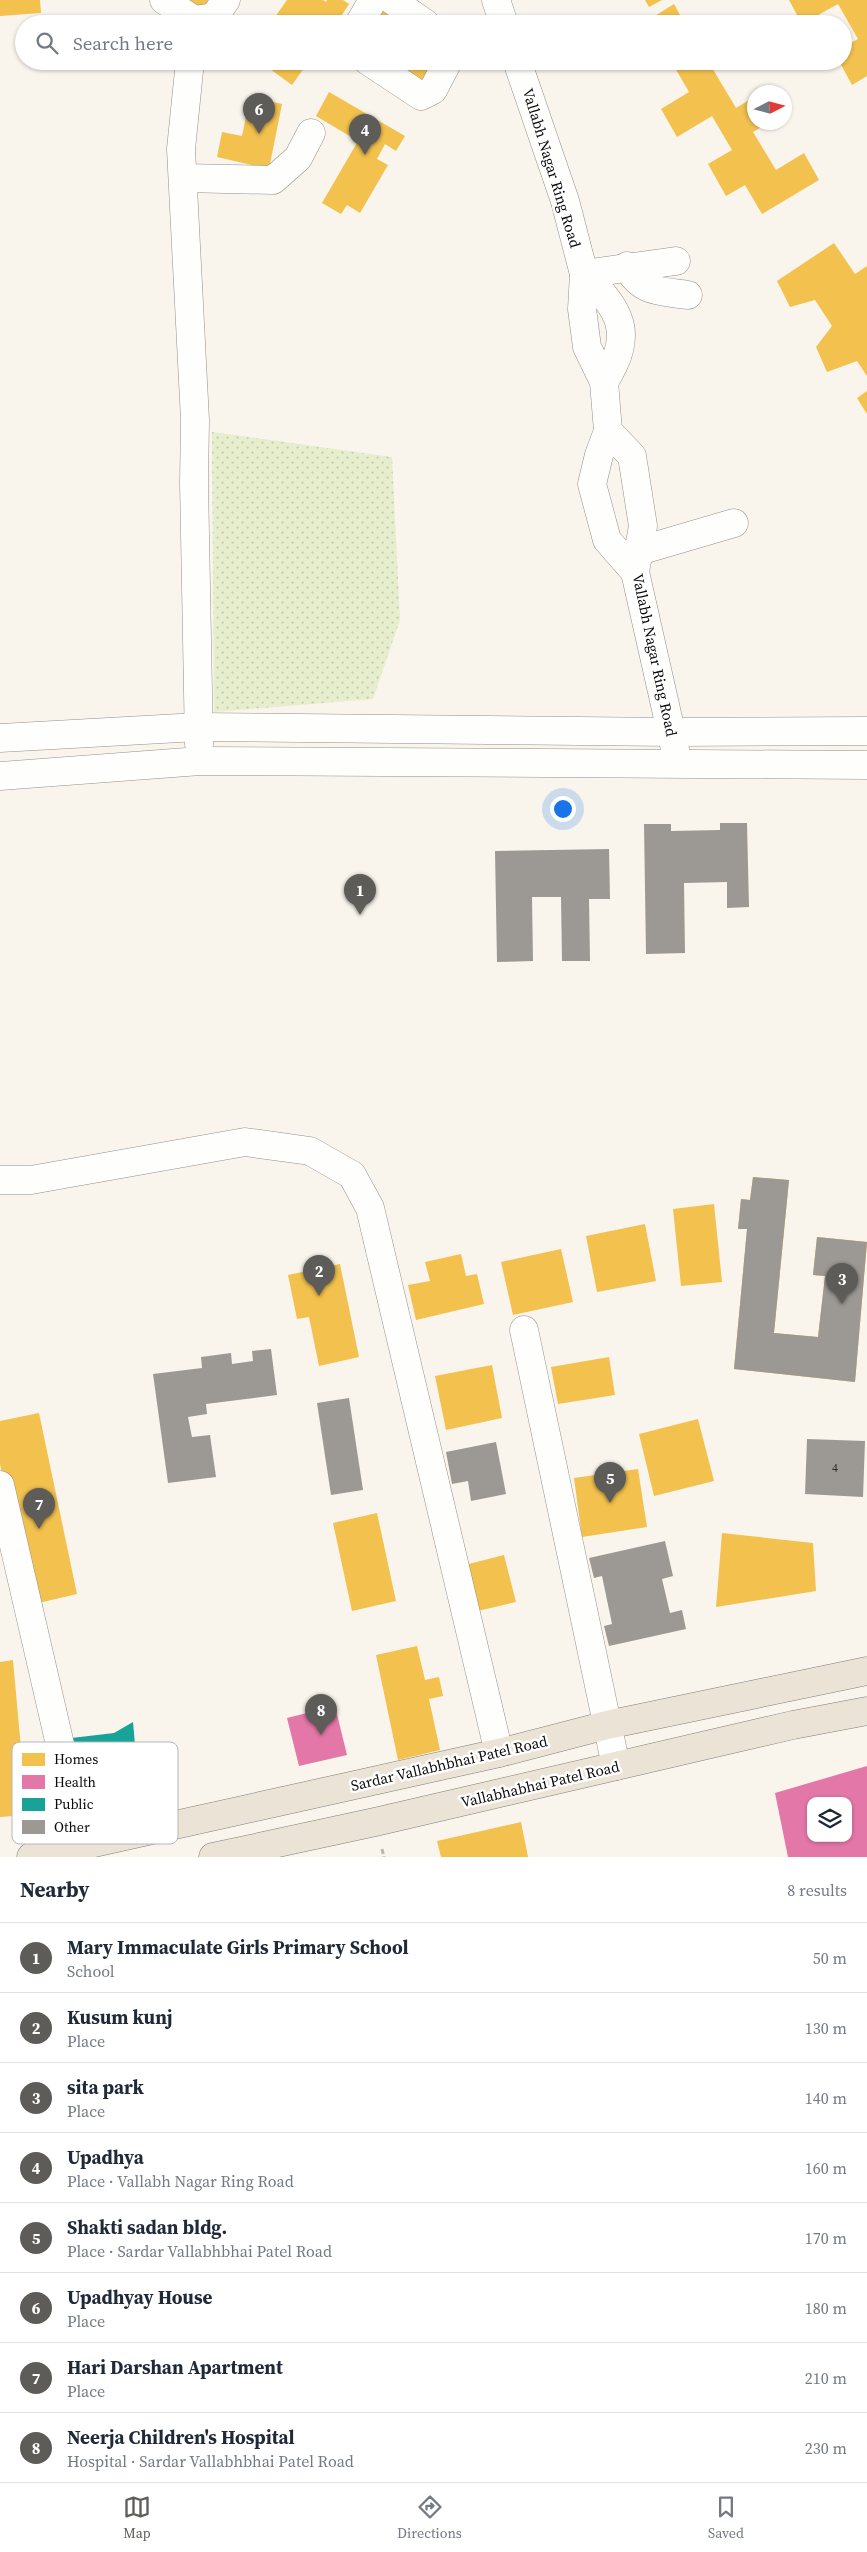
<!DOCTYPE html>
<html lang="en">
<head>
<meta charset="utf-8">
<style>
  :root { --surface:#fff; --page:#f2f2f3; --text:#1f2937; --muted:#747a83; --line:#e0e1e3; --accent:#5e5c59 }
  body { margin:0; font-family:"Source Serif 4",serif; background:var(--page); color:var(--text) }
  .controls { position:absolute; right:15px; bottom:15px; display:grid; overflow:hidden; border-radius:10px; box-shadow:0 1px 4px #0004 }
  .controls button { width:45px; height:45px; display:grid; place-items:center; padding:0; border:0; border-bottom:1px solid var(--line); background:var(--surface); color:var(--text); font:25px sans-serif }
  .compass { position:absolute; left:747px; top:85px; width:45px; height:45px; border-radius:50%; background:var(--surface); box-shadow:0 1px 4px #0004; rotate:84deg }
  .you { position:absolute; left:562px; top:808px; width:18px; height:18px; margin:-12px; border:4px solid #fff; border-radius:50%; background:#1a73e8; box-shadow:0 0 0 8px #1a73e833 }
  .badge { display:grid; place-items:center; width:32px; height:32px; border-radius:50%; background:var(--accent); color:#fff; font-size:16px; font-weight:700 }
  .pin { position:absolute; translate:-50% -41px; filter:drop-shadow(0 1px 2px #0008) }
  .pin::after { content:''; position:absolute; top:26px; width:18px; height:15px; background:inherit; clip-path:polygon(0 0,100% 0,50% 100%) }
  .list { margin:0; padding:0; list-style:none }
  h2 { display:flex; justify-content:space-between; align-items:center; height:65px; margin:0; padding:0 20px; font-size:21px }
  h2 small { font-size:16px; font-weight:400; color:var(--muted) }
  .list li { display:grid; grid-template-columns:32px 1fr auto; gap:15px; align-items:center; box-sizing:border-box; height:70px; padding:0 20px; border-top:1px solid var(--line) }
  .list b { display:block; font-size:19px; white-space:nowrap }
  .list p { margin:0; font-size:16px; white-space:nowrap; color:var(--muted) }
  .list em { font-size:16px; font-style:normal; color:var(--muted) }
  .icon { flex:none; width:28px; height:28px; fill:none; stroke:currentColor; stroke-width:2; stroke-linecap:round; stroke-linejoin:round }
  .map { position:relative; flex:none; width:867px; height:1857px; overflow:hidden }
  .search { position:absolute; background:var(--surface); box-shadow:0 1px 4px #0004; left:15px; right:15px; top:15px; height:55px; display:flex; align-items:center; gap:12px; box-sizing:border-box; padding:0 18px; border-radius:28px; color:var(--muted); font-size:19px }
  .sheet { height:625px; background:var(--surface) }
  nav { display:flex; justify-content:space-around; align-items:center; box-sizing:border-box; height:70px; border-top:1px solid var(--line); background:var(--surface); font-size:14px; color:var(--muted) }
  nav a { display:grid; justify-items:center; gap:2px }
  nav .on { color:var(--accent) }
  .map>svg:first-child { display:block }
</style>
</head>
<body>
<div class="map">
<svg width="867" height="1857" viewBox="0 0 867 1857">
  <defs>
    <pattern id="park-dots" width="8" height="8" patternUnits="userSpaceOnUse" patternTransform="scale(1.25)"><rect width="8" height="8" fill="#e6eecd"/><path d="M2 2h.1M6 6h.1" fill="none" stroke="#c4cbaf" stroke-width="1.8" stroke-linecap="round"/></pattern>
  </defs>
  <rect width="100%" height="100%" fill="#f9f5ed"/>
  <polygon fill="url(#park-dots)" points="212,432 392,457 400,620 373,699 214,712"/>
  <g fill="#f2c14e">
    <polygon points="0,0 40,0 41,13 0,16"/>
    <polygon points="181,0 214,0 203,18"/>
    <polygon points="287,0 323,0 326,2 327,0 343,0 349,4 336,24 270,24"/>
    <polygon points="645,0 662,0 649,7"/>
    <polygon points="789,0 867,0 867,76 852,85 839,61 843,61 843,47 858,39 838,4 802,24"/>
    <polygon points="674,4 685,24 642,24"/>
    <polygon points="377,5 403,20 401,24 366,24"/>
    <polygon points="259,61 309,61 292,85"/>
    <polygon points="385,61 441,61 426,86"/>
    <polygon points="633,61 646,61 636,67"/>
    <polygon points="671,61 719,61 711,66 736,108 754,97 754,122 770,122 753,132 776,170 804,153 819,180 762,214 745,185 726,196 708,164 732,150 712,116 677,137 661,109 689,92"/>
    <polygon points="329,92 405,136 396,151 385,144 377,159 388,165 360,213 347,205 341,214 322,203 358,141 316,116"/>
    <polygon points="250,97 282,104 269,169 217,157 222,132 242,136"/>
    <polygon points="834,243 855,274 867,266 867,376 857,361 827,372 816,347 832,326 815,300 790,307 777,281"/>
    <polygon points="867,391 867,414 857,398"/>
    <polygon points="753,1177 789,1180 774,1333 818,1337 825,1276 813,1275 817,1237 867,1242 855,1382 734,1369 747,1229 738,1229 741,1199 750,1200"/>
    <polygon points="714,1204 722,1282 681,1286 673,1209"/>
    <polygon points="645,1224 656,1281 597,1292 586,1236"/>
    <polygon points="561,1249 573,1302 513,1315 501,1262"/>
    <polygon points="461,1254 466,1276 477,1274 484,1304 416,1320 408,1285 430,1281 425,1262"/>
    <polygon points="340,1264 359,1357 319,1366 309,1317 297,1319 288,1275"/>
    <polygon points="609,1357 615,1395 558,1404 551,1367"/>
    <polygon points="492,1365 502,1418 446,1430 435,1376"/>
    <polygon points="39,1413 77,1594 30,1605 0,1464 0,1421"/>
    <polygon points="698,1419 714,1481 654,1496 639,1434"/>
    <polygon points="638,1469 647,1527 582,1537 574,1478"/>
    <polygon points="377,1513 396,1601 352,1611 333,1523"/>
    <polygon points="722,1533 813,1543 816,1591 716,1607"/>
    <polygon points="504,1555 516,1602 469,1613 457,1567"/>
    <polygon points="417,1646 425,1680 439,1677 443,1696 429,1699 440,1750 398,1760 376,1655"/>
    <polygon points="13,1660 27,1815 0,1817 0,1662"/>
    <polygon points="521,1822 528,1857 441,1857 437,1841"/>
  </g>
  <g fill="#e377a8" fill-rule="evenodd">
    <polygon points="335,1706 347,1755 299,1766 287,1718"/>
    <path d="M867,1766V1857H788L775,1793ZM811,1801H848V1838H811Z"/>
  </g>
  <polygon fill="#17a398" points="133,1722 137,1767 75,1775 63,1739 114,1733"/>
  <g fill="#9c9893">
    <polygon points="720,823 747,823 749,907 727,908 727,882 684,883 685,953 646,954 644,824 671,824 671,831 720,830"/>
    <polygon points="609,849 610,899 589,899 590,961 562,961 561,897 532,897 533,961 497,962 495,851"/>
    <polygon points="753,1177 789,1180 774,1333 818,1337 825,1276 813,1275 817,1237 867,1242 855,1382 734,1369 747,1229 738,1229 741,1199 750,1200"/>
    <polygon points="271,1349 277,1395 206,1404 207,1414 188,1417 192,1437 210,1435 216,1477 168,1483 153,1374 202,1368 201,1357 231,1353 232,1364 253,1361 252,1351"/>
    <polygon points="349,1398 363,1490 331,1495 317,1403"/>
    <polygon points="807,1439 865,1441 863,1497 805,1494"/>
    <polygon points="496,1442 506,1494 471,1501 468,1481 452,1484 446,1452"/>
    <polygon points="665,1541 673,1576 662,1579 670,1613 682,1610 686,1629 609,1646 604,1626 612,1624 602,1576 594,1578 589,1558"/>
  </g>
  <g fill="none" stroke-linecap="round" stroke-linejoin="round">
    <g stroke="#92908c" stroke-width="29">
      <g id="minor">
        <polyline points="164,0 194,20 214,17 226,0"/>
        <polyline points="392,0 426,24"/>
        <polyline points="496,0 504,24"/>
        <polyline points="359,24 373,0"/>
        <polyline points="190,61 181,149 195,420 194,482 199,744"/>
        <polyline points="368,61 421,96 433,90 448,61"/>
        <polyline points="517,61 565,201 584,274 582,309 587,347 604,382 608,431 632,456 643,526 635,572 675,749"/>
        <polyline points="183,178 273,180 298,158 311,133"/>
        <path d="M627,266C640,293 661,291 688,295"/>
        <path d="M584,274C621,311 635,333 604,382"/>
        <polyline points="584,274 676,261"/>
        <polyline points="608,431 599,455 592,484 607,540 635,572"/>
        <polyline points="625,555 734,523"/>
        <polyline points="0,738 198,727 672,732 867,731"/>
        <polyline points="0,776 200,761 867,765"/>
        <polyline points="0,1180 31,1180 245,1142 310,1151 352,1175 370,1208 499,1753"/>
        <polyline points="524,1330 616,1766"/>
        <polyline points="0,1485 83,1844"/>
      </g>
    </g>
    <g stroke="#7f7d7a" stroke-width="29">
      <g id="major">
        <polyline points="31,1857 499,1753 607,1725 867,1671"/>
        <polyline points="213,1857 375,1822 793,1725 867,1711"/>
      </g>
    </g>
    <polyline stroke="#b7b6b5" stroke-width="3" stroke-dasharray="5 2.5" stroke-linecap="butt" points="382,1849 384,1857"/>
    <use href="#minor" stroke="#fefefc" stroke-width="28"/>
    <use href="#major" stroke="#ebe3d6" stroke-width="28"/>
  </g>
  <g text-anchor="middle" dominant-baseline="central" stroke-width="5" stroke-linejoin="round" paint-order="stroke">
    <g font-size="12" fill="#2e2e2c">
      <text x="835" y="1468">4</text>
    </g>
    <g font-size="15" fill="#0a0a0a" stroke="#fff">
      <text transform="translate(552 168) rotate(73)">Vallabh Nagar Ring Road</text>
      <text transform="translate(655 655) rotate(78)">Vallabh Nagar Ring Road</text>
      <text transform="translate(449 1763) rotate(-13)">Sardar Vallabhbhai Patel Road</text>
      <text transform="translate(540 1784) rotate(-13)">Vallabhabhai Patel Road</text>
    </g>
  </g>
  <rect x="12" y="1742" width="166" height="102" rx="8" fill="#fff" stroke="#b6b6b6" stroke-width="1"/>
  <rect x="22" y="1753" width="23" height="13" fill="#f2c14e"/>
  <rect x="22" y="1775" width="23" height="14" fill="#e377a8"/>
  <rect x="22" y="1798" width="23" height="13" fill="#17a398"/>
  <rect x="22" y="1820" width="23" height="14" fill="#9c9893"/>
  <g font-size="14" fill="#0a0a0a">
    <text x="54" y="1764">Homes</text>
    <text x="54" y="1787">Health</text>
    <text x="54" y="1809">Public</text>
    <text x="54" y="1832">Other</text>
  </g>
</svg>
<div class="controls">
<button><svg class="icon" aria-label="layers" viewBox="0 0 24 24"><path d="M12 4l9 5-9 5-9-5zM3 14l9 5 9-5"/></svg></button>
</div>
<svg class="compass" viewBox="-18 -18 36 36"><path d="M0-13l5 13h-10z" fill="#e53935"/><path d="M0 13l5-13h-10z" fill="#747a83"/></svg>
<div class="you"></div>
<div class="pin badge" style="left:360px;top:915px">1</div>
<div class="pin badge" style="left:319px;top:1296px">2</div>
<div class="pin badge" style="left:842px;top:1304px">3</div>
<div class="pin badge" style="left:365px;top:155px">4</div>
<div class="pin badge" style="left:610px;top:1503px">5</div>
<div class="pin badge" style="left:259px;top:134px">6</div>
<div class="pin badge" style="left:39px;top:1529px">7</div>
<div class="pin badge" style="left:321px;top:1735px">8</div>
<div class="search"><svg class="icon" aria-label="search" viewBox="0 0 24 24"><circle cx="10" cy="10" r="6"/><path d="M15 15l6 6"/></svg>Search here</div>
</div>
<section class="sheet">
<h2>Nearby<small>8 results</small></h2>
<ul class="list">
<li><span class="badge">1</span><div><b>Mary Immaculate Girls Primary School</b><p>School</p></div><em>50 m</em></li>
<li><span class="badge">2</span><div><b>Kusum kunj</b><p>Place</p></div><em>130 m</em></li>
<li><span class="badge">3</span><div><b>sita park</b><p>Place</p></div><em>140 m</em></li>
<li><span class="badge">4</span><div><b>Upadhya</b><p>Place · Vallabh Nagar Ring Road</p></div><em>160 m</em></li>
<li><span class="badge">5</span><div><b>Shakti sadan bldg.</b><p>Place · Sardar Vallabhbhai Patel Road</p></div><em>170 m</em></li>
<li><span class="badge">6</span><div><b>Upadhyay House</b><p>Place</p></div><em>180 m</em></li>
<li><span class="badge">7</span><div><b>Hari Darshan Apartment</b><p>Place</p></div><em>210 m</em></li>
<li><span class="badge">8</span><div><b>Neerja Children's Hospital</b><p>Hospital · Sardar Vallabhbhai Patel Road</p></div><em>230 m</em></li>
</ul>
</section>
<nav>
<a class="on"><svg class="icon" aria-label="map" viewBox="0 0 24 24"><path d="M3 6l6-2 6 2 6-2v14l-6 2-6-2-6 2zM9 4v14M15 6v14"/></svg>Map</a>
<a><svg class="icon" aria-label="directions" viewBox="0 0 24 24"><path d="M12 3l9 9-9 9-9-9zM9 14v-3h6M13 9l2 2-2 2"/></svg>Directions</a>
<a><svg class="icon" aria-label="saved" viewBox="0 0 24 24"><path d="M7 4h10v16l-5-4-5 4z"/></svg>Saved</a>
</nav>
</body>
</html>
